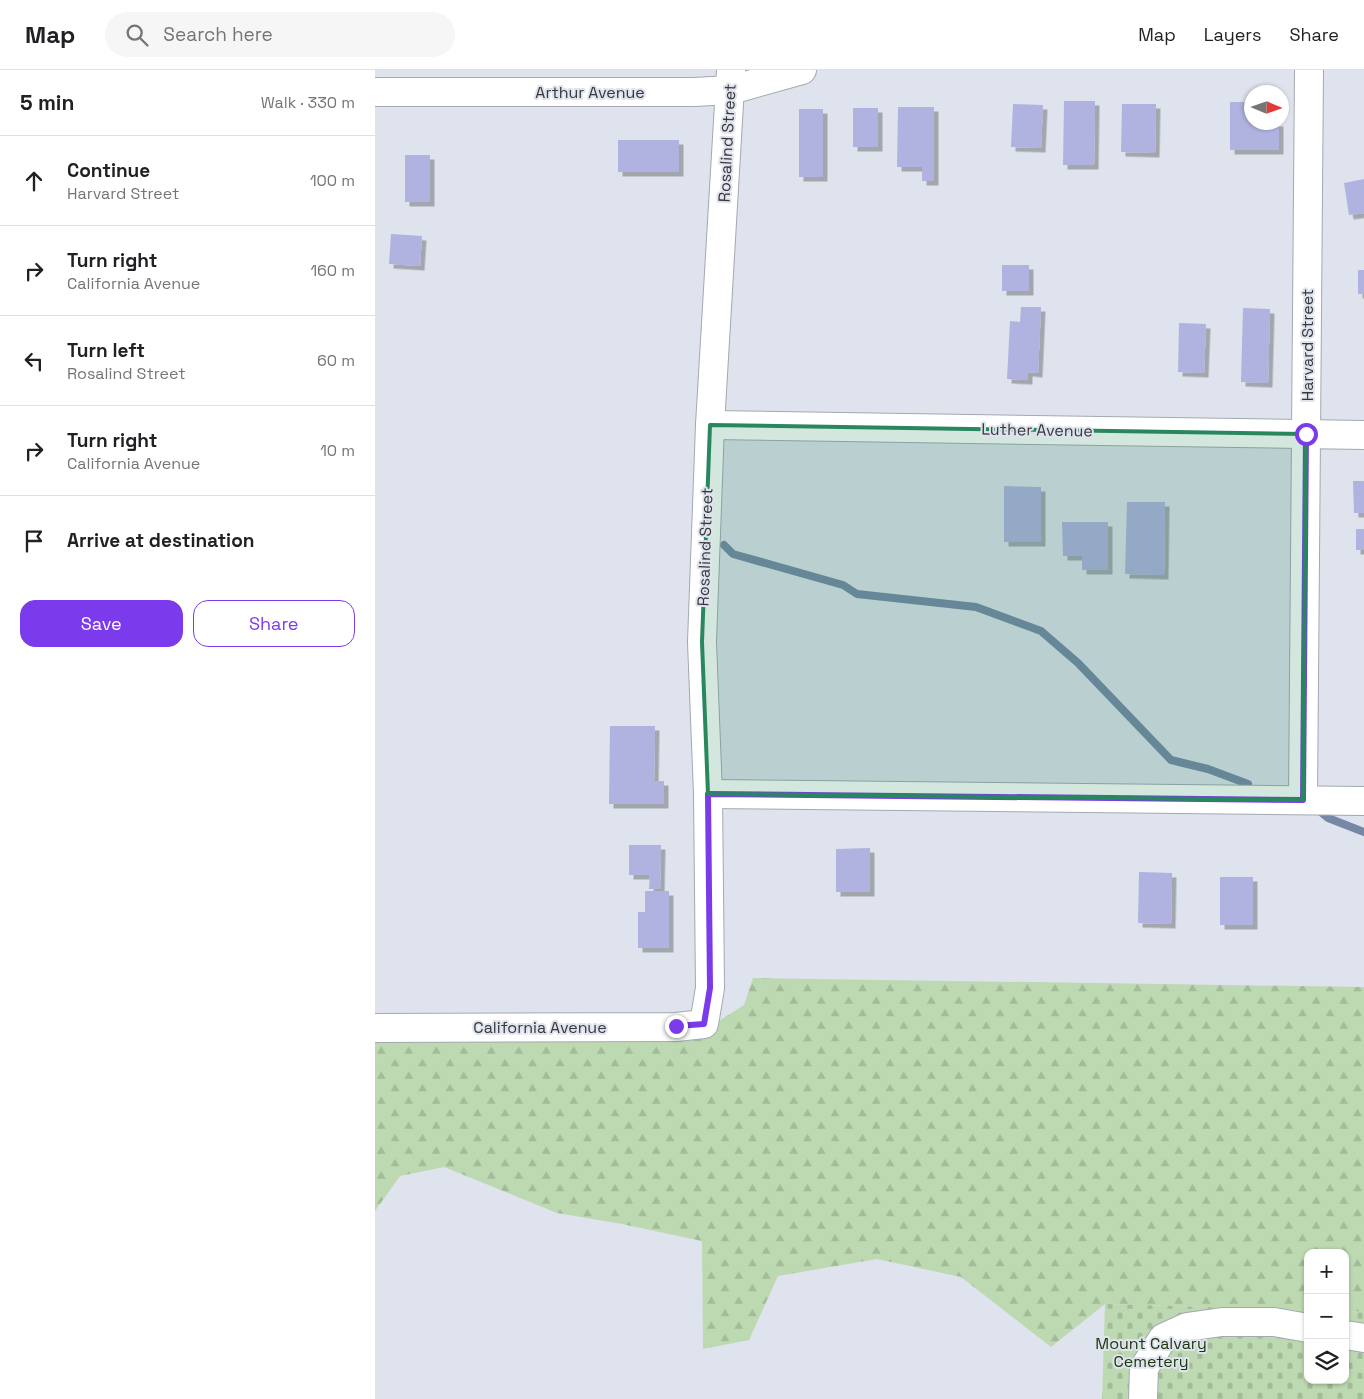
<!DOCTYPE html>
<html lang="en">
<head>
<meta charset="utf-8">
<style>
  :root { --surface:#fff; --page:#f6f6f6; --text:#202124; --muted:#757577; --line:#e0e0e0; --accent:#7c3aed }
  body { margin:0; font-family:"Space Grotesk",sans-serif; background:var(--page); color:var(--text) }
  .controls { position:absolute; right:15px; bottom:15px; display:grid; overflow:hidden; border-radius:10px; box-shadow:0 1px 4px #0004 }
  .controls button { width:45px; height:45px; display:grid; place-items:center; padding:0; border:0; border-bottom:1px solid var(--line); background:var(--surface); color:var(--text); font:25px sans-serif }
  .compass { position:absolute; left:869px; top:15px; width:45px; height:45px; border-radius:50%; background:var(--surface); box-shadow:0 1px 4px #0004; rotate:92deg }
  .stop { position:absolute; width:15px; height:15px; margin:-11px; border:4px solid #7c3aed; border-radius:50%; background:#fff }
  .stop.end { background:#7c3aed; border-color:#fff; box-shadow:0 1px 5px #0008 }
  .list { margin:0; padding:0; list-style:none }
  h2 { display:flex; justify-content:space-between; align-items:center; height:65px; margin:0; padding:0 20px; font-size:21px }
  h2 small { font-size:16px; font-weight:400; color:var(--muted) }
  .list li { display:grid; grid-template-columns:32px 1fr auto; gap:15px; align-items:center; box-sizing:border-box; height:90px; padding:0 20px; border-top:1px solid var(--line) }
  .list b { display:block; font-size:19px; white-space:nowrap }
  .list p { margin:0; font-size:16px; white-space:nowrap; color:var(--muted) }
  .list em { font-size:16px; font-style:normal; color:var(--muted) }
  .actions { display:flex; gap:10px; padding:15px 20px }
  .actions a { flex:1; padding:11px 0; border:1px solid var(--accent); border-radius:15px; text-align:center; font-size:18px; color:var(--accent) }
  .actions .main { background:var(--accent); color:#fff }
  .icon { flex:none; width:28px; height:28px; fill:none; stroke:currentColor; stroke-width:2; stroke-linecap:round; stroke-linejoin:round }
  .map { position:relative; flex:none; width:989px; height:1329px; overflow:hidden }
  header { display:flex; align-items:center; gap:30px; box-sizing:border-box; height:70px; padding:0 25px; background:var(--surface); border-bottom:1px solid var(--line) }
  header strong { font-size:24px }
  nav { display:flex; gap:28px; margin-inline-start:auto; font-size:18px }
  .search { width:350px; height:45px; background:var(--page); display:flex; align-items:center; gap:12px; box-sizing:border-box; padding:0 18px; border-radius:28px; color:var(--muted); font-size:19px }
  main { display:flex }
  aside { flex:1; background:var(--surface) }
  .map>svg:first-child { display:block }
</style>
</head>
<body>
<header>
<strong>Map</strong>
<div class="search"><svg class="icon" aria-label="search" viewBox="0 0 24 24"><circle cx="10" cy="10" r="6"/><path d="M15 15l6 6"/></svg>Search here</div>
<nav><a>Map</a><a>Layers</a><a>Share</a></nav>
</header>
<main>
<aside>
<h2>5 min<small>Walk · 330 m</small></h2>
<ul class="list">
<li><svg class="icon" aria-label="ahead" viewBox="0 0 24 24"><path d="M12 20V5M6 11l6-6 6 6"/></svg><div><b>Continue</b><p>Harvard Street</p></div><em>100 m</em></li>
<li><svg class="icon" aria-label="right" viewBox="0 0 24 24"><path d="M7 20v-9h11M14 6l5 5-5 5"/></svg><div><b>Turn right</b><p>California Avenue</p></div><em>160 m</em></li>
<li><svg class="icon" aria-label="left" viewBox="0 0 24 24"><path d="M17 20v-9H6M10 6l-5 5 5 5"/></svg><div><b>Turn left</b><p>Rosalind Street</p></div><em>60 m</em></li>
<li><svg class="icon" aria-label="right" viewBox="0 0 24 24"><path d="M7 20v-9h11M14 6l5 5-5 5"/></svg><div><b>Turn right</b><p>California Avenue</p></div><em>10 m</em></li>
<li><svg class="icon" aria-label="arrive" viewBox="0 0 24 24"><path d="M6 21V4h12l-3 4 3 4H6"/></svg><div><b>Arrive at destination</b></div></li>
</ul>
<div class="actions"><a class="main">Save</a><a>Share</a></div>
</aside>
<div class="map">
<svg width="989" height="1329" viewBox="0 0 989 1329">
  <defs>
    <pattern id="forest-firs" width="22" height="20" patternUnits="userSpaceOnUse" patternTransform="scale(1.25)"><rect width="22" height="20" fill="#bdd9b1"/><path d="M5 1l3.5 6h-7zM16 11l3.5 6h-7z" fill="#a3bb99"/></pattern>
    <pattern id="cemetery-stones" width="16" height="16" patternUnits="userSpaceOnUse" patternTransform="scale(1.25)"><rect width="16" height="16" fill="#bdd9b1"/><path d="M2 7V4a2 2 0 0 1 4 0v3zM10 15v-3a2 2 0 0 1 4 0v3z" fill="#a3bb99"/></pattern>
    <filter id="shadow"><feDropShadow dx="4.5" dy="4.5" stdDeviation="0" flood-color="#0004"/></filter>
  </defs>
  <rect width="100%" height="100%" fill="#dfe3ed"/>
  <polygon fill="url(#forest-firs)" points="378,908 989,917 989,1242 970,1241 970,1183 933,1183 933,1240 730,1234 676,1277 586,1207 502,1189 403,1206 374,1270 328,1279 327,1171 247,1154 182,1143 69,1097 25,1106 0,1141 0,968 314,970 369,935"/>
  <polygon fill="url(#cemetery-stones)" points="730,1234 933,1240 933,1310 970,1310 970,1241 989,1242 989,1329 727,1329"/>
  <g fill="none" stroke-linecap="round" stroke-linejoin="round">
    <g stroke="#7688a5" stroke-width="8">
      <polyline points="349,475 358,484 468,515 482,524 601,537 666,561 703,593 796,690 833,699 873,714"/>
      <polyline points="942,739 953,748 989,762"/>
    </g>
  </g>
  <g fill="#b0b2df" filter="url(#shadow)">
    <polygon points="689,31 720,31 719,95 688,95"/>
    <polygon points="855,32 876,32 876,52 904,52 904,80 855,80"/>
    <polygon points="638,34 668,35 666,78 636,77"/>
    <polygon points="747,34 781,34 780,83 746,82"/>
    <polygon points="523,37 559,37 559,111 547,111 547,97 522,97"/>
    <rect x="478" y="38" width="25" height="39"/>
    <rect x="424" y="39" width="24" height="68"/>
    <rect x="243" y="70" width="61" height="32"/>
    <rect x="30" y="85" width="25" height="47"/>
    <polygon points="989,109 989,143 974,145 969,113"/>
    <polygon points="16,164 47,166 45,196 14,194"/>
    <rect x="627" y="195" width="27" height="26"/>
    <rect x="983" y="200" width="6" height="24"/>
    <polygon points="646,237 666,237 663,303 653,302 653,310 632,309 635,251 645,252"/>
    <polygon points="868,238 895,239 893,313 866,312"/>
    <polygon points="804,253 831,254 829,303 803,302"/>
    <polygon points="978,411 989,411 989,443 979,443"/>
    <polygon points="629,416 666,417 666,472 629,472"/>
    <polygon points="752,432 790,432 789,505 750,504"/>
    <polygon points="687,452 733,452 733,500 707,500 707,486 688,486"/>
    <rect x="981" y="459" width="8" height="21"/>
    <polygon points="235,656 280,656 279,711 289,711 289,734 234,734"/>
    <polygon points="254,775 286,775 285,819 274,819 275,805 254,805"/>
    <polygon points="495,778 495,822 461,822 461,779"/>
    <polygon points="764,802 797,803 796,854 763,853"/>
    <rect x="845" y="807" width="33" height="48"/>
    <polygon points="270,821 294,821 294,878 263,878 263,842 270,842"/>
  </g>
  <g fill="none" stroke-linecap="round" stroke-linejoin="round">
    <g stroke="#a4a8b1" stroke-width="30">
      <g id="minor">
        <polyline points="0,22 319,22 356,20 427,0"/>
        <polyline points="335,355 989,365"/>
        <polyline points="333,724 989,731"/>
        <polyline points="928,730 934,0"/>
        <polyline points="0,958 301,957 329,954 335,918 333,724 327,572 335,355 356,0"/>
        <polyline points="970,1265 989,1268"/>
        <polyline points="768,1329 769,1298 788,1268 812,1257 847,1252 899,1252 933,1258"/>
      </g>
    </g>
    <use href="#minor" stroke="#fff" stroke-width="28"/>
  </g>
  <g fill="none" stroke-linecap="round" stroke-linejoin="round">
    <polyline stroke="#7c3aed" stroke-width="6" points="301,956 329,954 335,918 333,724 928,730 931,364"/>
  </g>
  <path fill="#29875e" fill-opacity="0.2" stroke="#29875e" stroke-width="4" stroke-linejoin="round" d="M335,355L931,364L928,730L333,724L327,572Z"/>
  <g text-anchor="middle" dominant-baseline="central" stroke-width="4" stroke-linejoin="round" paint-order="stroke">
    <g font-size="16" fill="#37383c" stroke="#dfe3ed">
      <text x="215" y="22">Arthur Avenue</text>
      <text transform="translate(352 73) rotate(-87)">Rosalind Street</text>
      <text transform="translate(932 275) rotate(-90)">Harvard Street</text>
      <text transform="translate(662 360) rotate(1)">Luther Avenue</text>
      <text transform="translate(330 477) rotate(-88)">Rosalind Street</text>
      <text x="165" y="957">California Avenue</text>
    </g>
    <g font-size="16" fill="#1a350a" stroke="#dfe3ed">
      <text x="776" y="1273">Mount Calvary<tspan x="776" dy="18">Cemetery</tspan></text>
    </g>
  </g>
</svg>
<div class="controls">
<button>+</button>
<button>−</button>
<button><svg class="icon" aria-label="layers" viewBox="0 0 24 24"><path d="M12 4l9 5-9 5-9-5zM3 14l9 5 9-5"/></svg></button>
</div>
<svg class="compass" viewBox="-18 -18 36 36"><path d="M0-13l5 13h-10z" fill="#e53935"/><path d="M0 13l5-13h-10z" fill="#757577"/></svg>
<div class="stop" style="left:931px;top:364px"></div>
<div class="stop end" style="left:301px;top:956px"></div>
</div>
</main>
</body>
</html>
